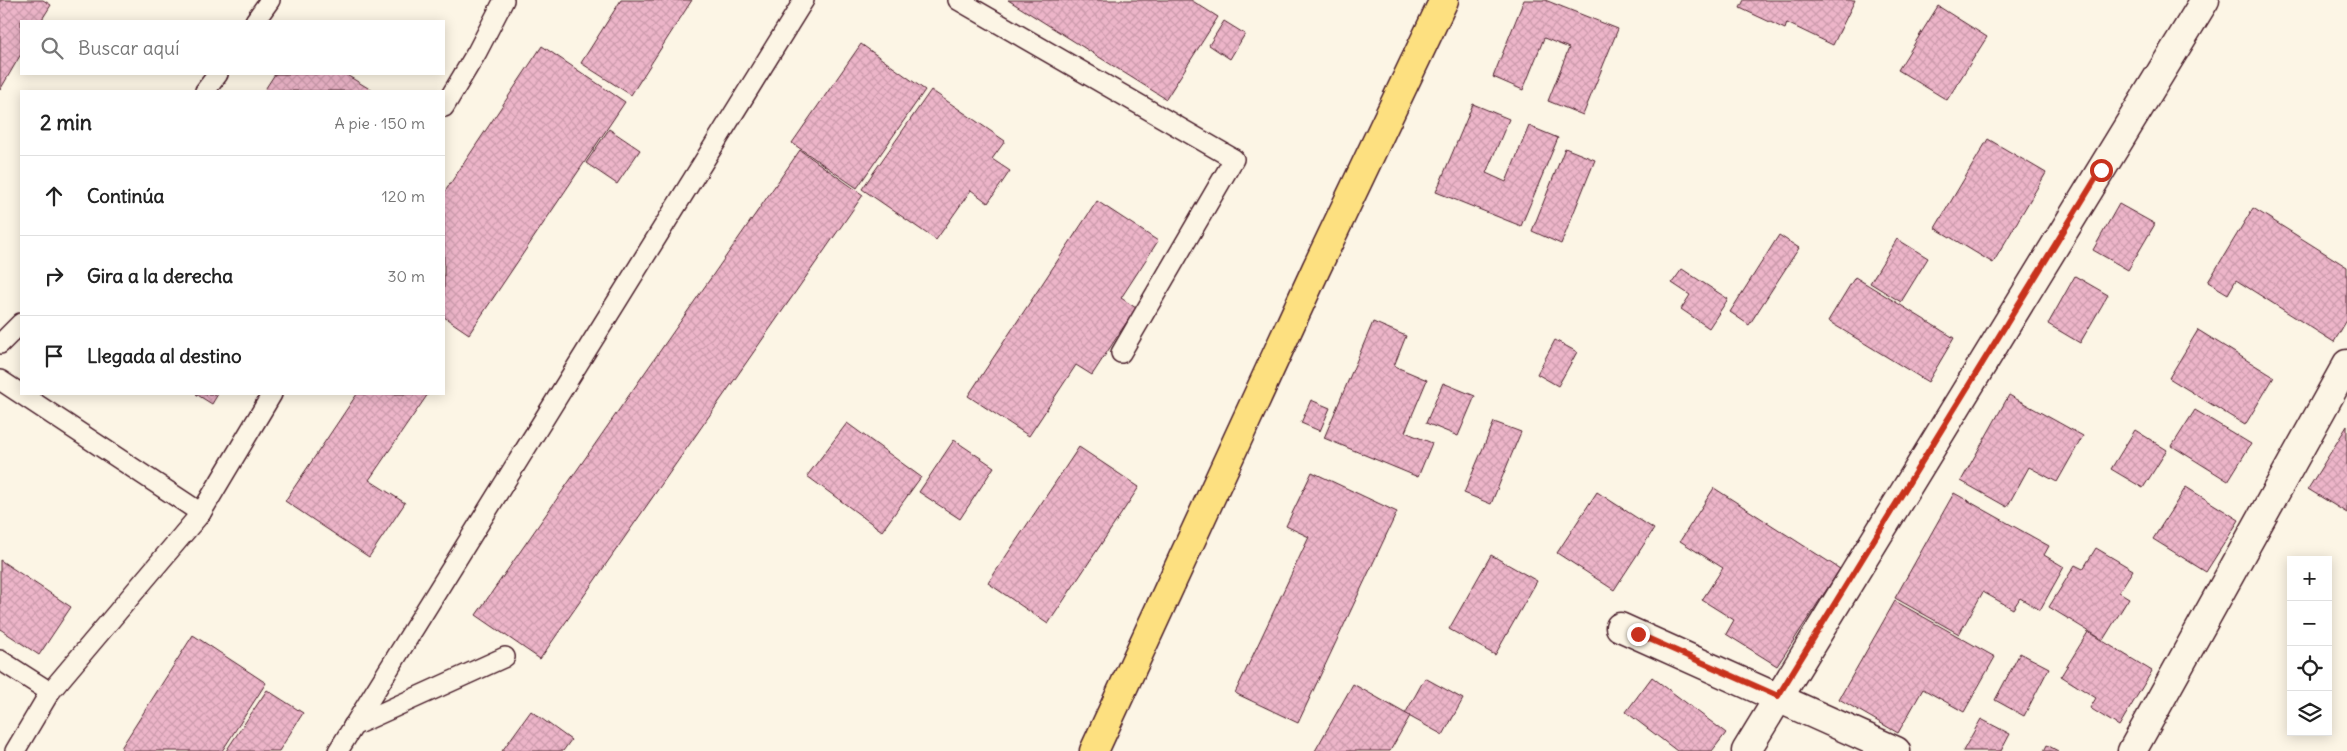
<!DOCTYPE html>
<html lang="es">
<head>
<meta charset="utf-8">
<style>
  :root { --surface:#fff; --page:#f2f2f2; --text:#222; --muted:#767676; --line:#e0e0e0 }
  body { margin:0; font-family:Delius,sans-serif; background:var(--page); color:var(--text) }
  .controls { position:absolute; right:15px; bottom:15px; display:grid; overflow:hidden; border-radius:0px; box-shadow:0 2px 12px #0003 }
  .controls button { width:45px; height:45px; display:grid; place-items:center; padding:0; border:0; border-bottom:1px solid var(--line); background:var(--surface); color:var(--text); font:25px sans-serif }
  .stop { position:absolute; width:15px; height:15px; margin:-11px; border:4px solid #c8321e; border-radius:50%; background:#fff }
  .stop.end { background:#c8321e; border-color:#fff; box-shadow:0 1px 5px #0008 }
  .list { margin:0; padding:0; list-style:none }
  h2 { display:flex; justify-content:space-between; align-items:center; height:65px; margin:0; padding:0 20px; font-size:21px }
  h2 small { font-size:16px; font-weight:400; color:var(--muted) }
  .list li { display:grid; grid-template-columns:32px 1fr auto; gap:15px; align-items:center; box-sizing:border-box; height:80px; padding:0 20px; border-top:1px solid var(--line) }
  .list b { display:block; font-size:19px; white-space:nowrap }
  .list em { font-size:16px; font-style:normal; color:var(--muted) }
  .icon { flex:none; width:28px; height:28px; fill:none; stroke:currentColor; stroke-width:2; stroke-linecap:round; stroke-linejoin:round }
  .map { position:relative; flex:none; width:2347px; height:751px; overflow:hidden }
  .search { position:absolute; background:var(--surface); box-shadow:0 2px 12px #0003; left:20px; top:20px; width:425px; height:55px; display:flex; align-items:center; gap:12px; box-sizing:border-box; padding:0 18px; border-radius:0px; color:var(--muted); font-size:19px }
  .panel { position:absolute; background:var(--surface); box-shadow:0 2px 12px #0003; left:20px; top:90px; width:425px; height:305px; border-radius:0px }
  .map>svg:first-child { display:block }
</style>
</head>
<body>
<div class="map">
<svg width="2347" height="751" viewBox="0 0 2347 751">
  <defs>
    <pattern id="building-cross-hatch" width="8" height="8" patternUnits="userSpaceOnUse" patternTransform="scale(1.25)"><rect width="8" height="8" fill="#edb5c9"/><path d="M0 0l8 8M0 8l8-8" fill="none" stroke="#cd9bad"/></pattern>
  </defs>
  <rect width="100%" height="100%" fill="#fcf5e5"/>
  <filter id="ink" filterUnits="userSpaceOnUse"><feTurbulence type="fractalNoise" baseFrequency=".02" numOctaves="2"/><feDisplacementMap in="SourceGraphic" scale="10" xChannelSelector="R" yChannelSelector="G"/><feConvolveMatrix kernelMatrix="1 2 1 2 8 2 1 2 1" color-interpolation-filters="sRGB"/></filter>
  <g filter="url(#ink)">
    <g fill="url(#building-cross-hatch)" stroke="#4a1f2b">
      <polygon points="0,0 43,0 51,5 41,21 21,21 21,54 0,90"/>
      <polygon points="621,0 692,0 631,95 581,63"/>
      <polygon points="1008,0 1191,0 1218,17 1166,99"/>
      <polygon points="1524,0 1545,0 1618,29 1583,115 1548,101 1569,48 1544,38 1523,90 1493,77"/>
      <polygon points="1744,0 1855,0 1833,45 1787,23 1785,29 1740,8"/>
      <polygon points="1938,6 1987,37 1947,100 1898,70"/>
      <polygon points="1224,21 1245,34 1230,59 1209,45"/>
      <polygon points="861,44 925,90 857,188 792,143"/>
      <polygon points="542,46 625,102 469,334 444,317 444,193"/>
      <polygon points="275,74 345,74 373,91 264,91"/>
      <polygon points="931,90 1005,141 992,159 1010,171 988,203 971,190 936,240 862,189"/>
      <polygon points="1473,104 1509,119 1486,173 1506,182 1529,126 1558,138 1521,226 1436,192"/>
      <polygon points="609,129 640,150 617,184 586,163"/>
      <polygon points="1988,139 2046,173 1993,263 1935,228"/>
      <polygon points="1565,148 1595,160 1561,244 1532,231"/>
      <polygon points="800,150 863,195 540,659 476,615"/>
      <polygon points="1097,201 1158,241 1121,298 1136,308 1092,375 1076,365 1029,436 968,396"/>
      <polygon points="2119,204 2155,224 2128,270 2093,250"/>
      <polygon points="2253,208 2347,267 2347,320 2334,342 2236,280 2228,294 2208,282"/>
      <polygon points="1779,235 1799,248 1749,325 1730,312"/>
      <polygon points="1897,239 1928,258 1901,302 1870,283"/>
      <polygon points="1682,269 1728,299 1709,328 1681,309 1690,295 1672,283"/>
      <polygon points="2075,276 2108,295 2080,343 2048,324"/>
      <polygon points="1855,277 1954,338 1928,382 1828,321"/>
      <polygon points="1373,322 1406,336 1394,366 1427,380 1405,432 1432,443 1418,477 1324,438"/>
      <polygon points="2198,330 2274,377 2245,425 2169,378"/>
      <polygon points="1555,340 1577,352 1558,386 1537,374"/>
      <polygon points="1443,383 1475,396 1458,436 1426,423"/>
      <polygon points="196,394 218,394 212,404"/>
      <polygon points="357,394 428,394 369,480 405,503 369,557 285,501"/>
      <polygon points="2009,395 2083,436 2057,482 2029,467 2007,507 1961,481"/>
      <polygon points="1311,400 1330,408 1320,431 1301,423"/>
      <polygon points="2195,410 2251,444 2228,481 2172,446"/>
      <polygon points="1494,422 1521,432 1491,504 1464,493"/>
      <polygon points="847,423 921,477 882,531 807,476"/>
      <polygon points="2347,426 2347,513 2308,489"/>
      <polygon points="2135,430 2167,450 2143,488 2111,469"/>
      <polygon points="954,440 994,467 960,519 919,492"/>
      <polygon points="1079,447 1139,487 1048,624 988,583"/>
      <polygon points="1312,472 1397,512 1298,723 1235,693 1309,537 1286,526"/>
      <polygon points="2186,487 2239,520 2206,572 2153,539"/>
      <polygon points="1714,488 1840,569 1777,666 1726,634 1734,620 1702,600 1723,568 1680,541"/>
      <polygon points="1597,492 1654,529 1614,590 1557,553"/>
      <polygon points="1954,493 2049,546 2044,555 2064,567 2040,610 2020,598 2013,609 1983,592 1959,634 1895,598"/>
      <polygon points="2096,548 2133,570 2119,592 2129,598 2103,640 2049,607 2075,565 2083,569"/>
      <polygon points="1491,555 1537,581 1495,655 1449,629"/>
      <polygon points="0,560 71,607 39,655 0,629"/>
      <polygon points="1895,601 1995,657 1964,712 1923,689 1898,733 1839,699"/>
      <polygon points="2088,632 2152,671 2119,726 2090,708 2096,698 2061,676"/>
      <polygon points="193,635 266,683 222,751 125,751 121,748"/>
      <polygon points="2020,653 2049,668 2024,716 1995,700"/>
      <polygon points="1652,677 1726,733 1712,751 1677,751 1626,712"/>
      <polygon points="1425,678 1463,699 1443,735 1405,714"/>
      <polygon points="1353,684 1410,716 1390,751 1315,751"/>
      <polygon points="267,690 303,713 279,751 226,751"/>
      <polygon points="531,711 571,740 563,751 502,751"/>
      <polygon points="1981,719 2010,734 2001,751 1963,751"/>
      <polygon points="2047,745 2058,751 2044,751"/>
    </g>
    <g fill="none" stroke-linecap="round" stroke-linejoin="round">
      <g stroke="#4a1f2b" stroke-width="22">
        <g id="lane">
          <polyline points="958,0 1234,159 1121,353"/>
          <polyline points="255,21 270,0"/>
          <polyline points="205,91 218,74"/>
          <polyline points="444,107 477,52 504,0"/>
          <polyline points="0,344 21,323"/>
          <polyline points="0,380 201,513"/>
          <polyline points="0,660 50,692"/>
          <polyline points="353,726 505,657"/>
          <polyline points="15,751 50,692 201,513 272,394"/>
          <polyline points="338,751 804,0"/>
        </g>
      </g>
      <g stroke="#4a1f2b" stroke-width="31">
        <g id="street">
          <polyline points="1620,627 1896,751"/>
          <polyline points="1746,751 2205,0"/>
          <polyline points="2132,751 2347,364"/>
        </g>
      </g>
      <g stroke="#4a1f2b" stroke-width="31">
        <polyline id="highway" points="1094,751 1316,269 1444,0"/>
      </g>
      <use href="#lane" stroke="#fcf5e5" stroke-width="19"/>
      <use href="#street" stroke="#fcf5e5" stroke-width="28"/>
      <use href="#highway" stroke="#fde080" stroke-width="28"/>
    </g>
  </g>
  <g fill="none" stroke-linecap="round" stroke-linejoin="round" filter="url(#ink)">
    <polyline stroke="#c8321e" stroke-width="6" points="1638,634 1778,696 2101,170"/>
  </g>
</svg>
<div class="controls">
<button>+</button>
<button>−</button>
<button><svg class="icon" aria-label="locate" viewBox="0 0 24 24"><circle cx="12" cy="12" r="6"/><path d="M12 2v4M12 18v4M2 12h4M18 12h4"/></svg></button>
<button><svg class="icon" aria-label="layers" viewBox="0 0 24 24"><path d="M12 4l9 5-9 5-9-5zM3 14l9 5 9-5"/></svg></button>
</div>
<div class="stop" style="left:2101px;top:170px"></div>
<div class="stop end" style="left:1638px;top:634px"></div>
<div class="search"><svg class="icon" aria-label="search" viewBox="0 0 24 24"><circle cx="10" cy="10" r="6"/><path d="M15 15l6 6"/></svg>Buscar aquí</div>
<section class="panel">
<h2>2 min<small>A pie · 150 m</small></h2>
<ul class="list">
<li><svg class="icon" aria-label="ahead" viewBox="0 0 24 24"><path d="M12 20V5M6 11l6-6 6 6"/></svg><div><b>Continúa</b></div><em>120 m</em></li>
<li><svg class="icon" aria-label="right" viewBox="0 0 24 24"><path d="M7 20v-9h11M14 6l5 5-5 5"/></svg><div><b>Gira a la derecha</b></div><em>30 m</em></li>
<li><svg class="icon" aria-label="arrive" viewBox="0 0 24 24"><path d="M6 21V4h12l-3 4 3 4H6"/></svg><div><b>Llegada al destino</b></div></li>
</ul>
</section>
</div>
</body>
</html>
